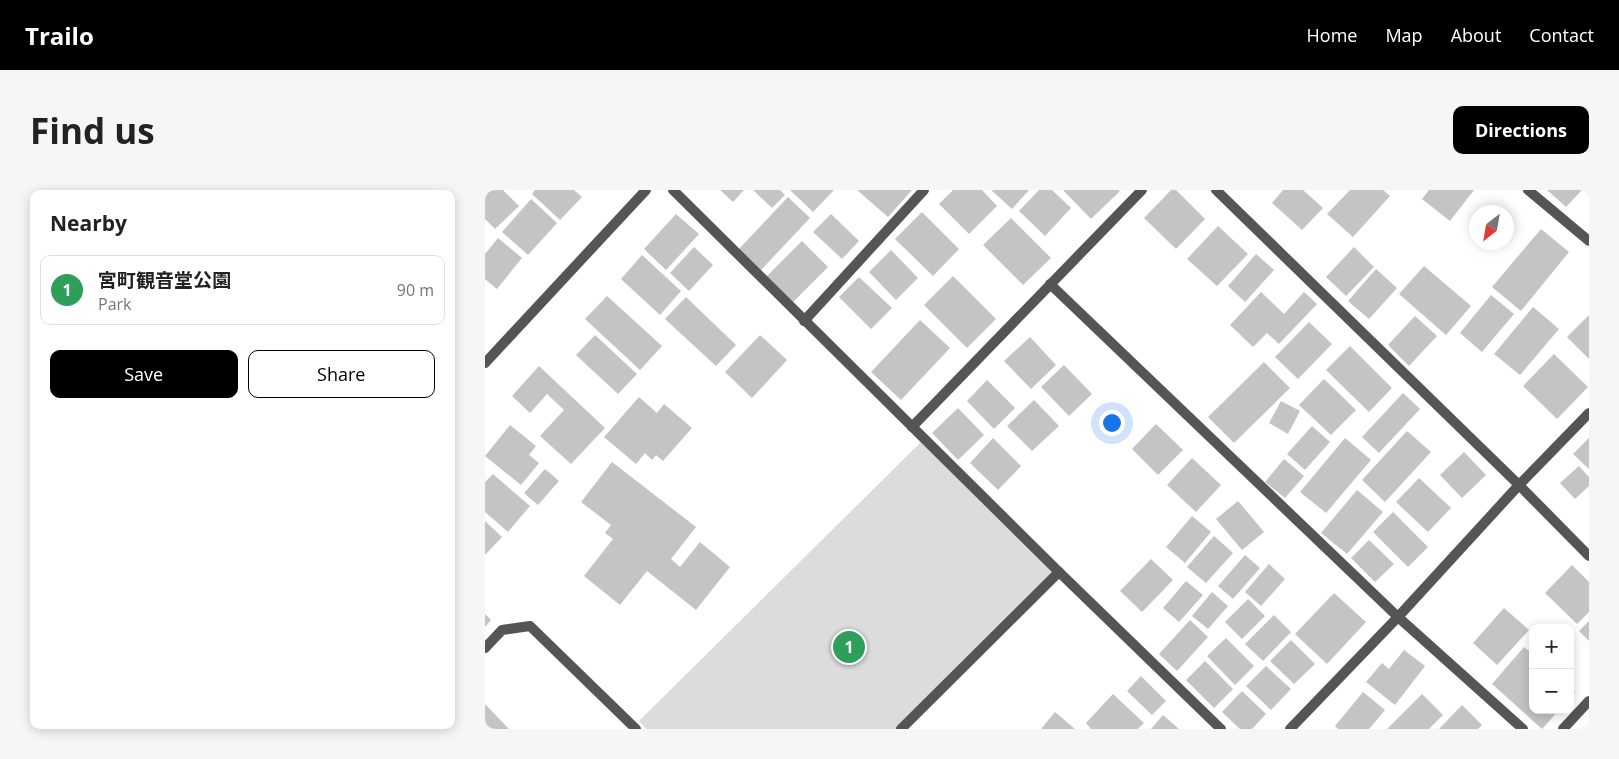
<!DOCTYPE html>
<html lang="en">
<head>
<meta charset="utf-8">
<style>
  :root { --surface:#fff; --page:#f6f6f6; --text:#222; --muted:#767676; --line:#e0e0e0; --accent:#000 }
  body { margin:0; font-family:"Open Sans","Noto Sans JP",sans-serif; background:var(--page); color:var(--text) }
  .controls { position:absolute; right:15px; bottom:15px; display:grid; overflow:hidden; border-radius:10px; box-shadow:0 2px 12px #0003 }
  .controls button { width:45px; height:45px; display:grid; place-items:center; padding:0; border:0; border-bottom:1px solid var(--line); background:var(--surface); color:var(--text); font:25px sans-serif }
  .compass { position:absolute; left:984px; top:15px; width:45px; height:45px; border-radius:50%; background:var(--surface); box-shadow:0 2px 12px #0003; rotate:211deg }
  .you { position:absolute; left:626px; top:232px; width:18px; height:18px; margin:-12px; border:4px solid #fff; border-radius:50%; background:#1a73e8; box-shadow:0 0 0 8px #1a73e833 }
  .badge { display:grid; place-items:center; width:32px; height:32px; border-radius:50%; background:var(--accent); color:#fff; font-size:16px; font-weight:700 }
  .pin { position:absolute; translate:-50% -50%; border:2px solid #fff; box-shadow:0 1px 5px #0006 }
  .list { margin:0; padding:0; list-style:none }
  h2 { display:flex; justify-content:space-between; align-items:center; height:65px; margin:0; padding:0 20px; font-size:21px }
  h2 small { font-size:16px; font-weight:400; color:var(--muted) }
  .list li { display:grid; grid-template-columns:32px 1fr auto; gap:15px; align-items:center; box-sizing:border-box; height:70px; margin:0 10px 10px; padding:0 10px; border:1px solid var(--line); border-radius:10px }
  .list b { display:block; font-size:19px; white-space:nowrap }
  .list p { margin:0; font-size:16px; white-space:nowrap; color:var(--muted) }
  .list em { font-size:16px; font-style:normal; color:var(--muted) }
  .actions { display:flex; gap:10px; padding:15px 20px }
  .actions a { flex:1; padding:11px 0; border:1px solid var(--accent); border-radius:10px; text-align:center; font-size:18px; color:var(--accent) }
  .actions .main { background:var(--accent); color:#fff }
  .map { position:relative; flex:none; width:1104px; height:539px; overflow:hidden; border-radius:10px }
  header { display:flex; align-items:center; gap:30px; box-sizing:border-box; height:70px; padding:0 25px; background:var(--accent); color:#fff }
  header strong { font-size:24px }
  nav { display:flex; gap:28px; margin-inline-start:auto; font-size:18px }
  .intro { display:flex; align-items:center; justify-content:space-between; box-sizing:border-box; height:120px; padding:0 30px }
  h1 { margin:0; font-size:35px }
  .button { padding:12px 22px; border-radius:10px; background:var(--accent); color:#fff; font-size:18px; font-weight:700 }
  main { display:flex; gap:30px; padding:0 30px }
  aside { flex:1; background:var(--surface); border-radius:10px; box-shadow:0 2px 12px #0003 }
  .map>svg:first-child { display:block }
</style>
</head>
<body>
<header>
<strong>Trailo</strong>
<nav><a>Home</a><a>Map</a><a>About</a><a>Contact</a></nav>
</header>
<div class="intro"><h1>Find us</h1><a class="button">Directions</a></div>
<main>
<aside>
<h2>Nearby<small></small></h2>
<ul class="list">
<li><span class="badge" style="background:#2e9e5b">1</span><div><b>宮町観音堂公園</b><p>Park</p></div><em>90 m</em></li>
</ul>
<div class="actions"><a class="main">Save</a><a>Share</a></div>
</aside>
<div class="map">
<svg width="1104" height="539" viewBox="0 0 1104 539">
  <rect width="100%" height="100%" fill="#fff"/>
  <polygon fill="#dcdcdc" points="439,249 574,382 416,539 161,539 154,531"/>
  <g fill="#c4c4c4">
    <polygon points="0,0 18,0 34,16 10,39 0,29"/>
    <polygon points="50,0 89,0 97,7 75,30 47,4"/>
    <polygon points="235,0 259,0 248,12"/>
    <polygon points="268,0 295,0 300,5 287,18"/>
    <polygon points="305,0 349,0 328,22"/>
    <polygon points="372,0 427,0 403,27"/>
    <polygon points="468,0 497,0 512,16 484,44 454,14"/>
    <polygon points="506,0 544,0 527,19"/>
    <polygon points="554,0 567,0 586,18 560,46 534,21"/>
    <polygon points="578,0 633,0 635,1 606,29"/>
    <polygon points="686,0 691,0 720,29 691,59 659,28"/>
    <polygon points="798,0 818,0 838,18 817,40 787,13"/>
    <polygon points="865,0 898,0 905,6 868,47 842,24"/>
    <polygon points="944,0 989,0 965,31 937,9"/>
    <polygon points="1062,0 1097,0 1081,17"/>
    <polygon points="303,7 325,28 276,80 254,59"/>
    <polygon points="46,9 72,33 43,65 17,42"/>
    <polygon points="437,22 474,59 448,86 410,49"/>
    <polygon points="191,24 214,44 181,80 159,59"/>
    <polygon points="346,24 374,51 357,69 328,42"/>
    <polygon points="526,28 566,68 538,95 498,55"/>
    <polygon points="733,36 763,64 732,96 702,69"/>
    <polygon points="1056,39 1084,62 1036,121 1007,97"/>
    <polygon points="13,48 37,68 12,99 0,89 0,64"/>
    <polygon points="317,51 343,77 308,112 282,86"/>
    <polygon points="209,57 228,75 204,101 185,83"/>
    <polygon points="869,57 889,77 861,106 841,87"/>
    <polygon points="406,60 433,88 411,110 384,82"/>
    <polygon points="771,64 789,80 760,112 743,96"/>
    <polygon points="157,65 196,101 175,125 136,89"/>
    <polygon points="939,76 986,116 961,145 914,104"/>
    <polygon points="891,79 912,98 884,129 863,111"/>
    <polygon points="468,86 511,129 482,158 439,115"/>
    <polygon points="374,87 407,118 386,139 354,107"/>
    <polygon points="776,102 799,124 819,102 832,114 794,154 782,143 768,157 745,135"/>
    <polygon points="1006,105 1029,124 997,162 975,143"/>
    <polygon points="122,106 177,156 155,180 100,129"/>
    <polygon points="201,107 251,155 231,176 180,129"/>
    <polygon points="1048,117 1074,139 1035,185 1009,164"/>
    <polygon points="1104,125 1104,169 1082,147"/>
    <polygon points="930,126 952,146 924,176 903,155"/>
    <polygon points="435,130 465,158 416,210 386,182"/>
    <polygon points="824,132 847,154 813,189 790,167"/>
    <polygon points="110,145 152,184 133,204 91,165"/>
    <polygon points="275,145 302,170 267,208 240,182"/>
    <polygon points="545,147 571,175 546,199 519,171"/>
    <polygon points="865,156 907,198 884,222 841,180"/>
    <polygon points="1069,164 1103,197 1072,229 1038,196"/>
    <polygon points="779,172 805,198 749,253 723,227"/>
    <polygon points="579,175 607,204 584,226 556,197"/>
    <polygon points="54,176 120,238 86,274 55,246 79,220 62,204 45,223 27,206"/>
    <polygon points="839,189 871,220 846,245 814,215"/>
    <polygon points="502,190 530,218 509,239 482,211"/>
    <polygon points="918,203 935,219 894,263 877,247"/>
    <polygon points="154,207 172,223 179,214 207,238 178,271 171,265 167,270 160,263 151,274 119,247"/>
    <polygon points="549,210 574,236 547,261 522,236"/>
    <polygon points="796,211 815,221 803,244 784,233"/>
    <polygon points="473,218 499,245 473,270 447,243"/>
    <polygon points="671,234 698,260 673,285 647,259"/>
    <polygon points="25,235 51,256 44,265 54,273 36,295 0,266"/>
    <polygon points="827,236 845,252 820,280 802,264"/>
    <polygon points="922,241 946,262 900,312 877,290"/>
    <polygon points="508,248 536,276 513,300 485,273"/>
    <polygon points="860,248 886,270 841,323 815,302"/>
    <polygon points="1104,248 1104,279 1088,264"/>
    <polygon points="979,262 1001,285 977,308 955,285"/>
    <polygon points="707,268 736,295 711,322 682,295"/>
    <polygon points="799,269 819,286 800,308 780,292"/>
    <polygon points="127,272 211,337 186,369 195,377 215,352 245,377 211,420 162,381 135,415 99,386 128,349 120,343 126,335 96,312"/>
    <polygon points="1094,276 1104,287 1104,296 1090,309 1075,293"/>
    <polygon points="60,279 74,291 53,315 39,303"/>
    <polygon points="8,284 45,316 23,342 0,322 0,292"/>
    <polygon points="934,288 966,318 943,342 911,312"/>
    <polygon points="872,300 898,322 862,364 836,343"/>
    <polygon points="753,311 779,342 757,360 731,329"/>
    <polygon points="908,322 943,357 923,377 888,342"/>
    <polygon points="707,326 726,342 700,373 681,357"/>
    <polygon points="0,331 17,347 0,365"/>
    <polygon points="729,346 748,363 721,393 702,377"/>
    <polygon points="884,350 909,374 890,392 866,368"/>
    <polygon points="760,365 775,378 748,409 733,396"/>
    <polygon points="666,369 688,390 657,422 635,401"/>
    <polygon points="784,374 800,389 776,416 760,402"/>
    <polygon points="1087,375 1104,392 1104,422 1092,434 1060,403"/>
    <polygon points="701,391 718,405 694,432 678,418"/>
    <polygon points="727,402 743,416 723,439 707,426"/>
    <polygon points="849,403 881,432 842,474 810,444"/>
    <polygon points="763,409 780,426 757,449 740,432"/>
    <polygon points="1019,418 1044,440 1012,475 988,453"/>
    <polygon points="0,424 6,430 0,437"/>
    <polygon points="789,425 806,442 778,471 760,454"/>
    <polygon points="705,430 723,447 692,481 674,464"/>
    <polygon points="1104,431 1104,451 1094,441"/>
    <polygon points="741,448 769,476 750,495 722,466"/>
    <polygon points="806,450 830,474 809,494 785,471"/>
    <polygon points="1039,457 1048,464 1048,520 1074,520 1057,539 1007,494"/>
    <polygon points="919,460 940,476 910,515 881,492 897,473 904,479"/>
    <polygon points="720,471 748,499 729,518 701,490"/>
    <polygon points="781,476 806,499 786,520 761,496"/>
    <polygon points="656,486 681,511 667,525 642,501"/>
    <polygon points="1085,498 1090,502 1085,508"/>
    <polygon points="757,501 781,524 767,539 755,539 737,522"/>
    <polygon points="878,502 900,520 884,539 853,539 850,536"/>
    <polygon points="628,504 659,533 653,539 606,539 601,533"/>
    <polygon points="937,504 958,525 944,539 902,539"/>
    <polygon points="0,514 24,539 0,539"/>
    <polygon points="977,515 997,535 993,539 954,539"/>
    <polygon points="570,522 590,539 556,539"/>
    <polygon points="678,525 694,539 666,539"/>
  </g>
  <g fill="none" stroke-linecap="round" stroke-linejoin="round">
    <g stroke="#555" stroke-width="10">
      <polyline points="731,0 1034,295 1104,366"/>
      <polyline points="1043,0 1104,51"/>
      <polyline points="565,94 913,427 1038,539"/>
      <polyline points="319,131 439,0"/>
      <polyline points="427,237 657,0"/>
      <polyline points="0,458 17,440 45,436 151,539"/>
      <polyline points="416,539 574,382"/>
      <polyline points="1078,539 1104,511"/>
    </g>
    <g stroke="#555" stroke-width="10">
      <polyline points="188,0 574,382 736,539"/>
      <polyline points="805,539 913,427 1034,295 1104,223"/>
    </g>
    <polyline stroke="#555" stroke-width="10" points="0,173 161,0"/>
  </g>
</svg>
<div class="controls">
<button>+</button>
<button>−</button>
</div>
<svg class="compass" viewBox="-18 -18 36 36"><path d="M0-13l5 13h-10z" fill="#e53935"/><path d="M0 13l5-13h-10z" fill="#767676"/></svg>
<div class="you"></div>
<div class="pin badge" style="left:364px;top:457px;background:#2e9e5b">1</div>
</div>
</main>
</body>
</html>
